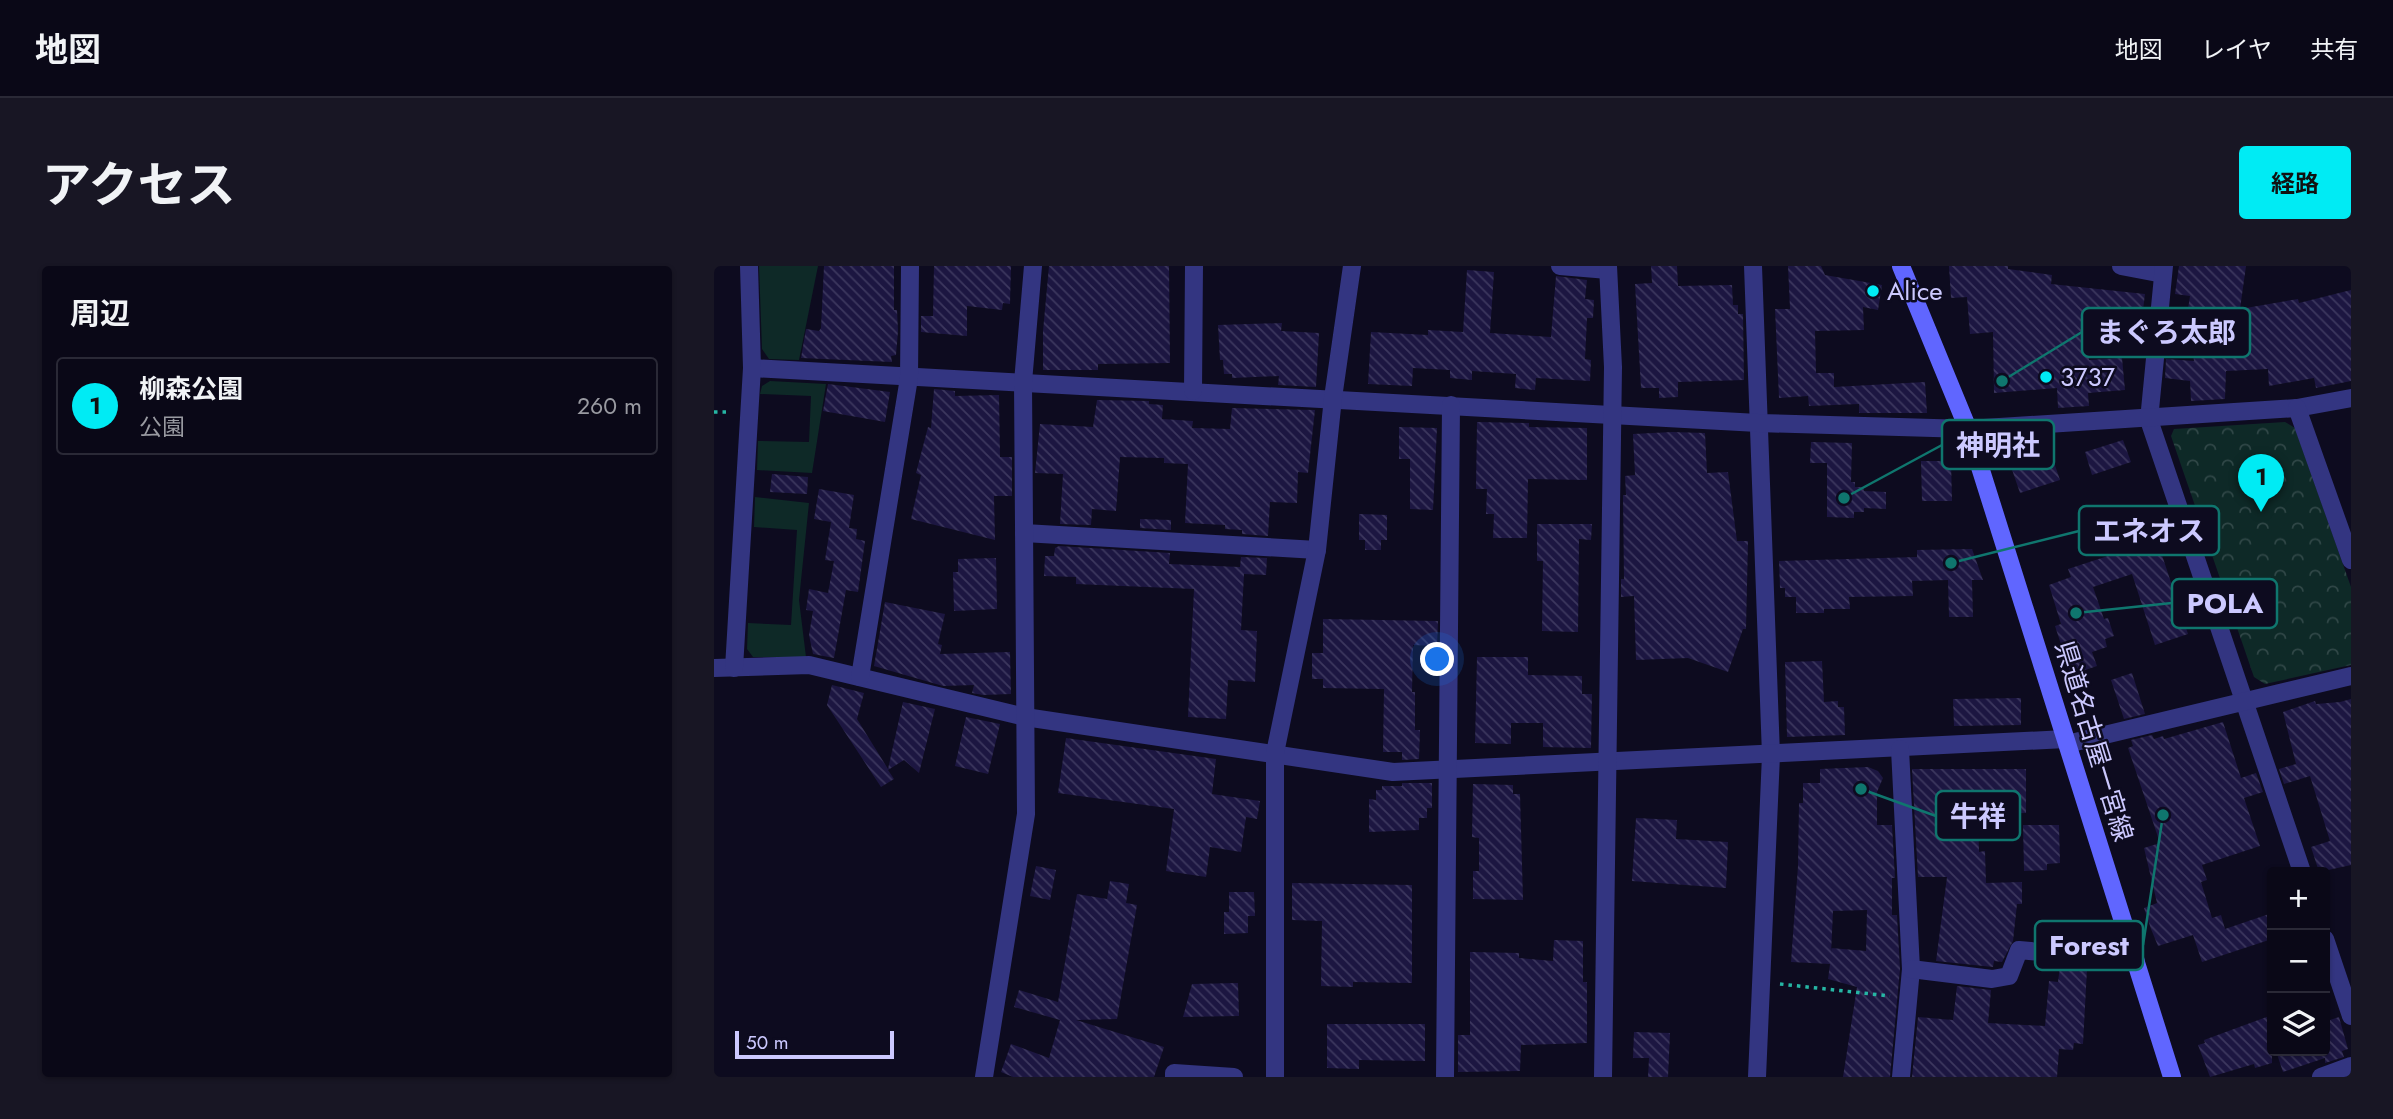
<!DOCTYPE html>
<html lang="ja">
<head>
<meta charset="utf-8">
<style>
  :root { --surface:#0a0817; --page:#181624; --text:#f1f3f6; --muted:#999aa1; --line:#2a2936; --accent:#00ebf4 }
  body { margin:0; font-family:Jost,"Noto Sans JP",sans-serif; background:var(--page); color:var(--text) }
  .controls { position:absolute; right:21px; bottom:21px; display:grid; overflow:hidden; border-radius:7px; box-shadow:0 2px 5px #0004 }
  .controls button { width:63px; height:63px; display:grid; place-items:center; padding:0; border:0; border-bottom:2px solid var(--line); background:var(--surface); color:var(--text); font:35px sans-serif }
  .scale { position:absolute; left:21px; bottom:18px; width:159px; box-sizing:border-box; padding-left:7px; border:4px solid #ccc9ff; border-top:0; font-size:19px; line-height:24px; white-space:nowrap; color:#ccc9ff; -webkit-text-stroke:5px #0d0b1f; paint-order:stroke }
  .you { position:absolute; left:724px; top:394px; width:24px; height:24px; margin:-18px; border:5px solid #fff; border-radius:50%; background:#1a73e8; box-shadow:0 0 0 10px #1a73e833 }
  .badge { display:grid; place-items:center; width:46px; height:46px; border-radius:50%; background:var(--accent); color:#111; font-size:23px; font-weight:700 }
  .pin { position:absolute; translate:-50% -58px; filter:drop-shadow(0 2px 4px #0008) }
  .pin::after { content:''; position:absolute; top:37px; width:24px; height:21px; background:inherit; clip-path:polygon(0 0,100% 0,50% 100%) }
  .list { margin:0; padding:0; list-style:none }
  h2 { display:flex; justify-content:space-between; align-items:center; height:91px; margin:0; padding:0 28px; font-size:30px }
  h2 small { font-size:23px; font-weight:400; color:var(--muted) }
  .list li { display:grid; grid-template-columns:46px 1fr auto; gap:21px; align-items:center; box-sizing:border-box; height:98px; margin:0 14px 14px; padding:0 14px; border:2px solid var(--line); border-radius:7px }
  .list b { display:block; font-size:26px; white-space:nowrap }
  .list p { margin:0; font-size:23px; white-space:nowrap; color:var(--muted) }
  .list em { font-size:23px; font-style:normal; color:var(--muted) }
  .icon { flex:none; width:38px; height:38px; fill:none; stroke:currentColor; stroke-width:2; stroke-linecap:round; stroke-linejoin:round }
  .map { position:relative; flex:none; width:1637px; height:811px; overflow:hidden; border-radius:7px }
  header { display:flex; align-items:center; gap:42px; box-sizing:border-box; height:98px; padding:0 35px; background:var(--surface); border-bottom:2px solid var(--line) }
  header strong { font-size:33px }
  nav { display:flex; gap:38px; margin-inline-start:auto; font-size:24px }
  .intro { display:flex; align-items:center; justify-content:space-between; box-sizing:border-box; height:168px; padding:0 42px }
  h1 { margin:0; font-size:49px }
  .button { padding:18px 32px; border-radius:7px; background:var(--accent); color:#111; font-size:24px; font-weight:700 }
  main { display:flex; gap:42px; padding:0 42px }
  aside { flex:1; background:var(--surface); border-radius:7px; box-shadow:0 2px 5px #0004 }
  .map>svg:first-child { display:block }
</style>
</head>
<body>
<header>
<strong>地図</strong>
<nav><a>地図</a><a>レイヤ</a><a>共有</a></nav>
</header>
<div class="intro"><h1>アクセス</h1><a class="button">経路</a></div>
<main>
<aside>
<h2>周辺<small></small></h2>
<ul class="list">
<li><span class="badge">1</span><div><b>柳森公園</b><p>公園</p></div><em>260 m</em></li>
</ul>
</aside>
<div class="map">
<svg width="1637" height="811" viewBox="0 0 1637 811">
  <defs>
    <pattern id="park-crowns" width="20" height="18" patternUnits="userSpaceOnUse" patternTransform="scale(1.75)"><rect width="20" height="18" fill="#0e2927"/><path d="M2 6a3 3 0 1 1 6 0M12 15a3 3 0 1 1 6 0" fill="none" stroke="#304747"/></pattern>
    <pattern id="building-back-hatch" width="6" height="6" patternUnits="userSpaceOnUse" patternTransform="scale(1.75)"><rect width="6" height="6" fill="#1c1641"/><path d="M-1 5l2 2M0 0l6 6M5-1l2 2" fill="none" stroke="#3c375e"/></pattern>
  </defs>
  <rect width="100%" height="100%" fill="#0d0b1f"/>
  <polygon fill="url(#park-crowns)" points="1571,156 1581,162 1637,321 1637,399 1551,418 1540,411 1457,170 1460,163"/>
  <g fill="#0e2927">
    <polygon points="45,0 104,0 85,94 55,93 48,83"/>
    <polygon points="56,115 112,118 98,207 43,204 44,175 95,176 97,130 46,128 48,120"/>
    <polygon points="41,231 95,237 85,334 92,391 39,391 33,383 34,357 77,359 83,264 40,261"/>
  </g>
  <g fill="url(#building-back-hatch)" fill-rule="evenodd">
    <polygon points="110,0 180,0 180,44 183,44 184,65 182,89 177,90 178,96 87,92 92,63 105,65 107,62"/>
    <polygon points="220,0 297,0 296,38 289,37 288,44 253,40 253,70 207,66 207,50 219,50"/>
    <polygon points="335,0 455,0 456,97 384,98 384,104 329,104 329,65"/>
    <polygon points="937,0 963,0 964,20 1018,19 1019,39 1024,39 1024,48 1029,48 1030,114 964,116 964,131 945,132 945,122 927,122 921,18 938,17"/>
    <polygon points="1074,0 1107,0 1111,9 1168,19 1164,44 1149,41 1150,64 1101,65 1102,107 1120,107 1120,121 1211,116 1213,147 1145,147 1145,138 1095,140 1094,130 1065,132 1061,43 1076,43"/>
    <polygon points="1235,0 1294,0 1294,3 1338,9 1337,18 1431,28 1427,60 1372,53 1375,94 1408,92 1411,124 1374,127 1375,140 1344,142 1343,122 1280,127 1279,66 1256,68 1253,31 1237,32"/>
    <polygon points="1465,0 1532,0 1526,43 1584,33 1585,37 1637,24 1637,115 1602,122 1600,112 1555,120 1554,103 1512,105 1511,133 1477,135 1476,115 1451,112 1452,93 1480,95 1479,87 1532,83 1532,74 1478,67 1477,55 1472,55 1476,30 1461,28"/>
    <polygon points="753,4 780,6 776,67 837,71 842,10 873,14 871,33 880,34 879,52 873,52 871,93 877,94 876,115 822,112 821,124 801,122 802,108 758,105 758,114 736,112 736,104 699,102 698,120 654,118 657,66 714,69 714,64 749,66"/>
    <polygon points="568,57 567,65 605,67 602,121 564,119 565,110 518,112 518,108 510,108 509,94 506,94 504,59"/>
    <polygon points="114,118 176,126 171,156 109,145"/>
    <polygon points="220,123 241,125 241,130 285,129 286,191 298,191 298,230 280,230 281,274 197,253 207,209 202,207 214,161 217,162"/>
    <polygon points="383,134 435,135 435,138 449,139 448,153 479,155 478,162 516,163 518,142 601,144 594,207 584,206 583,237 556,236 554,270 528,268 528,264 511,263 511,259 471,257 474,198 450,197 450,192 406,191 402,245 378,243 377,259 346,258 349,208 321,207 326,158 379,161"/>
    <polygon points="763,156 815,157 815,161 873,162 873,214 814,213 813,272 779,272 780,248 772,248 773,223 762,223"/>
    <polygon points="685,161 723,162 719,244 696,243 696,193 685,193"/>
    <polygon points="958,166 991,167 993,207 1014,206 1023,275 1034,275 1032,363 1029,363 1014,406 974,392 922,394 920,330 907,331 907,313 910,313 909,229 912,229 911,210 921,209 919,168"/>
    <polygon points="1409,174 1417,196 1378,209 1371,186"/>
    <polygon points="1097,176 1138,177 1137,216 1141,216 1141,221 1150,221 1150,225 1172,226 1172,243 1150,242 1150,246 1140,246 1140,252 1113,251 1113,197 1096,197"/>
    <polygon points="1333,176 1346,214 1306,227 1293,189"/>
    <polygon points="1207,195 1237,195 1238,235 1208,235"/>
    <polygon points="58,208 94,211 93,228 56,226"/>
    <polygon points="105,223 140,229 135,262 143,263 142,273 151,275 144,326 132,324 120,392 99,388 95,369 99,345 92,344 95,323 114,327 120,295 111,294 117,256 100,253"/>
    <polygon points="645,248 673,249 673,274 667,274 667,284 651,284 651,274 645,274"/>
    <polygon points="426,253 457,254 457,264 426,262"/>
    <polygon points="823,258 878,258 877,274 865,273 864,366 828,365 829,295 823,295"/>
    <polygon points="1443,274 1474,368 1441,379 1418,308 1379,321 1390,353 1394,352 1400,370 1391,373 1393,381 1378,386 1383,400 1357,409 1341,360 1347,358 1335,319 1357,311 1354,303"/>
    <polygon points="345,280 456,287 455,298 526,301 527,291 553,292 552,309 530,308 527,364 543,365 541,416 514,414 512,453 474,451 480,323 362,318 362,311 330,310 331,290 340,290 341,282"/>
    <polygon points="1258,283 1269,314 1258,314 1259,351 1235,351 1234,314 1198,315 1199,330 1135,331 1136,343 1110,343 1110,347 1082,347 1082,331 1071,331 1071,322 1066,322 1065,295 1203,291 1203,284"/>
    <polygon points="282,292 283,343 240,345 239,306 244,306 244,293"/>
    <polygon points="171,336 231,348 224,378 228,379 226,388 296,386 297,428 269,429 258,427 260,419 229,420 160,400"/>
    <polygon points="609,353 724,355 723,380 699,379 698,426 701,426 701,464 706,464 705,493 688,494 688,486 669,486 670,423 609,422 609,413 598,413 598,387 609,387"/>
    <polygon points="763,391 814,391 814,409 868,410 868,428 878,428 877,482 829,481 829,457 797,457 797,478 761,477"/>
    <polygon points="1108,395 1110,436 1124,435 1124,441 1130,441 1131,469 1073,471 1071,396"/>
    <polygon points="1418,407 1431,448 1410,453 1397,414"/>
    <polygon points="118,419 150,427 143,453 174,503 189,436 221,443 205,507 190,494 174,504 180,513 167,521 113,439"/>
    <polygon points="1307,432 1307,459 1240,460 1239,433"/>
    <polygon points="1637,433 1637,599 1605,606 1597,581 1616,575 1596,510 1570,518 1565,503 1582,498 1569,446 1601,435 1602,438 1626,436"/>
    <polygon points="252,451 286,458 274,508 241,500"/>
    <polygon points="1509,456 1527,512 1542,507 1549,526 1530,532 1546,580 1488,599 1493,614 1487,616 1498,652 1507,649 1511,663 1558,647 1558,673 1488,696 1479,669 1444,680 1437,663 1430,642 1443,637 1430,582 1446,577 1414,482 1419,480 1417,474 1438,469 1440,473 1449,470 1450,473"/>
    <polygon points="352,472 502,493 498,528 546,535 543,553 532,551 527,586 496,581 492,611 452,605 460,543 344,527"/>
    <path d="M1154,501L1164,505L1169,512L1163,526V559H1178L1181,612H1178V649H1183L1186,703L1176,811H1129L1143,721L1114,713L1116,698L1077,696L1084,600L1085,537H1089V517H1106V503ZM1153,644L1152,685L1117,682V688L1119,645Z"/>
    <polygon points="1198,503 1312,503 1312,547 1264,548 1265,586 1271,585 1272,617 1308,616 1308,638 1303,638 1299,675 1288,696 1280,695 1279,701 1222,695 1233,611 1204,611"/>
    <polygon points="688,517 718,517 718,542 713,542 713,552 705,552 705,564 655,566 655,533 662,534 662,524 668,524 668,520 688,520"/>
    <polygon points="759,518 799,519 799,528 806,528 809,634 759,633 759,605 765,605 765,572 758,571"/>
    <polygon points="922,552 963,554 962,573 1014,576 1012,622 918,615"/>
    <polygon points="1309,559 1345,559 1346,597 1333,598 1333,604 1310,605"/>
    <polygon points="322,600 342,604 336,634 316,630"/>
    <polygon points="396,615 415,618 412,637 423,639 403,753 362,754 450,781 440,811 299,811 287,806 297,778 335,792 346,754 300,741 305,724 344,736 363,628 393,633"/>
    <polygon points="578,617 698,619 698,717 639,716 639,721 607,720 608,655 578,654"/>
    <polygon points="515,626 540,626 541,650 534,650 534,667 510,668 510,646 515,646"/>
    <polygon points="840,674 869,675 869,716 873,716 873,777 807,779 806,805 744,806 744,769 756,769 756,686 805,687 805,692 839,695"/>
    <polygon points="1346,700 1373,703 1369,778 1360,777 1359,784 1345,783 1343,811 1198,811 1204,751 1239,754 1243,720 1277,724 1274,757 1331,760 1335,715 1344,716"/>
    <polygon points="524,717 525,750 469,751 478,718"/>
    <polygon points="1611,745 1616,754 1625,751 1634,783 1628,785 1630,791 1611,797 1611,792 1569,806 1562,785 1611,785"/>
    <polygon points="1558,749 1558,797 1541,802 1540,798 1496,811 1484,779 1491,777 1490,774"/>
    <polygon points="613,758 711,758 711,795 645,794 645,803 613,802"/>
    <polygon points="920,766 956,767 954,811 934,811 935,792 919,792"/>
  </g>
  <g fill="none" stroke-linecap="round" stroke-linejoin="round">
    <g stroke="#26b6a4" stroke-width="3.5" stroke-dasharray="3.5 5" stroke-linecap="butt">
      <polyline points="0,146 15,146"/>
      <polyline points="1066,718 1176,730"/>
    </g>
    <g stroke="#333581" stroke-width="18">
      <polyline points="846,0 894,4"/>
      <polyline points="1039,0 1057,489 1043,811"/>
      <polyline points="1407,0 1449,8"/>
      <polyline points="1450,0 1435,154 1588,606"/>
      <polyline points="38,102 1044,157 1254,163 1583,142 1637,132"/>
      <polyline points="479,125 480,0"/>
      <polyline points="1583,142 1637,294"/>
      <polyline points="310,267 603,284"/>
      <polyline points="0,402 95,399 311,451 679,506 1352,473"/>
      <polyline points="20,402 38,102 35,0"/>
      <polyline points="146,411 195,112 196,0"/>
      <polyline points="1353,478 1637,410"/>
      <polyline points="1186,483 1197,703 1187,811"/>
      <polyline points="1611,673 1637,750"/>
      <polyline points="1197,703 1278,713 1295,710 1305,684 1422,695"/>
      <polyline points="270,811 312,548 309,116 319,0"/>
      <polyline points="460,811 460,807 520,811"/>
      <polyline points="561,811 561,487 603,284 619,132 638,0"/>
      <polyline points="731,811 737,139"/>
      <polyline points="889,811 899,101 894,0"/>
      <polyline points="1607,811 1637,800"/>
    </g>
    <polyline stroke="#6066ff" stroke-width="18" points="1187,0 1254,163 1458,811"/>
  </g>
  <g fill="#00ebf4" stroke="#0d0b1f" stroke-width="2.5">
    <circle cx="1159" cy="25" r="7"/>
    <circle cx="1332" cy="111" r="7"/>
  </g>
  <g text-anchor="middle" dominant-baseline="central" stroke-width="5" stroke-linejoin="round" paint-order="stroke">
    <g font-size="26" fill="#ccc9ff" stroke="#0d0b1f" text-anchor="start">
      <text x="1173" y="25">Alice</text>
      <text x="1346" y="111">3737</text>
    </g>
    <g font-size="26" fill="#ccc9ff" stroke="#0d0b1f">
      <text transform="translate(1380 475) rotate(73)">県道名古屋一宮線</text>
    </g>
  </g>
  <path fill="none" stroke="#0f766e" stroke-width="2.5" d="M1288 115L1368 66M1130 232L1228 179M1237 297L1365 265M1362 347L1458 337M1147 523L1222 550M1449 549L1429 679"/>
  <g fill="#0f766e" stroke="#0d0b1f" stroke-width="2.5">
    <circle cx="1288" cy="115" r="7"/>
    <circle cx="1130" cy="232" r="7"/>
    <circle cx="1237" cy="297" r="7"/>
    <circle cx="1362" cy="347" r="7"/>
    <circle cx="1147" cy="523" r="7"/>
    <circle cx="1449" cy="549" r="7"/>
  </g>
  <g fill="#0d0b1f" stroke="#0f766e" stroke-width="2.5">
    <rect x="1368" y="42" width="168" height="49" rx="7"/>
    <rect x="1228" y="154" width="112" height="49" rx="7"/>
    <rect x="1365" y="240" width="140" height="49" rx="7"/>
    <rect x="1458" y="313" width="105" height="49" rx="7"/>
    <rect x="1222" y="525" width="84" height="49" rx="7"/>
    <rect x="1321" y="655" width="108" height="49" rx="7"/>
  </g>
  <g font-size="28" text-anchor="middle" font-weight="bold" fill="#ccc9ff">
    <text x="1452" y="76">まぐろ太郎</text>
    <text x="1284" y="189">神明社</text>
    <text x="1435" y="275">エネオス</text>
    <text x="1511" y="347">POLA</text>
    <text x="1264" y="560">牛祥</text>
    <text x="1375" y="689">Forest</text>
  </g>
</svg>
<div class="controls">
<button>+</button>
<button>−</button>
<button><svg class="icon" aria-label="layers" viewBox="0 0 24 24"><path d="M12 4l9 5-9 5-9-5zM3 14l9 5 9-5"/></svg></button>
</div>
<div class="scale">50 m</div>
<div class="you"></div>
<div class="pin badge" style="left:1547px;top:246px">1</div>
</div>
</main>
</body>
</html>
